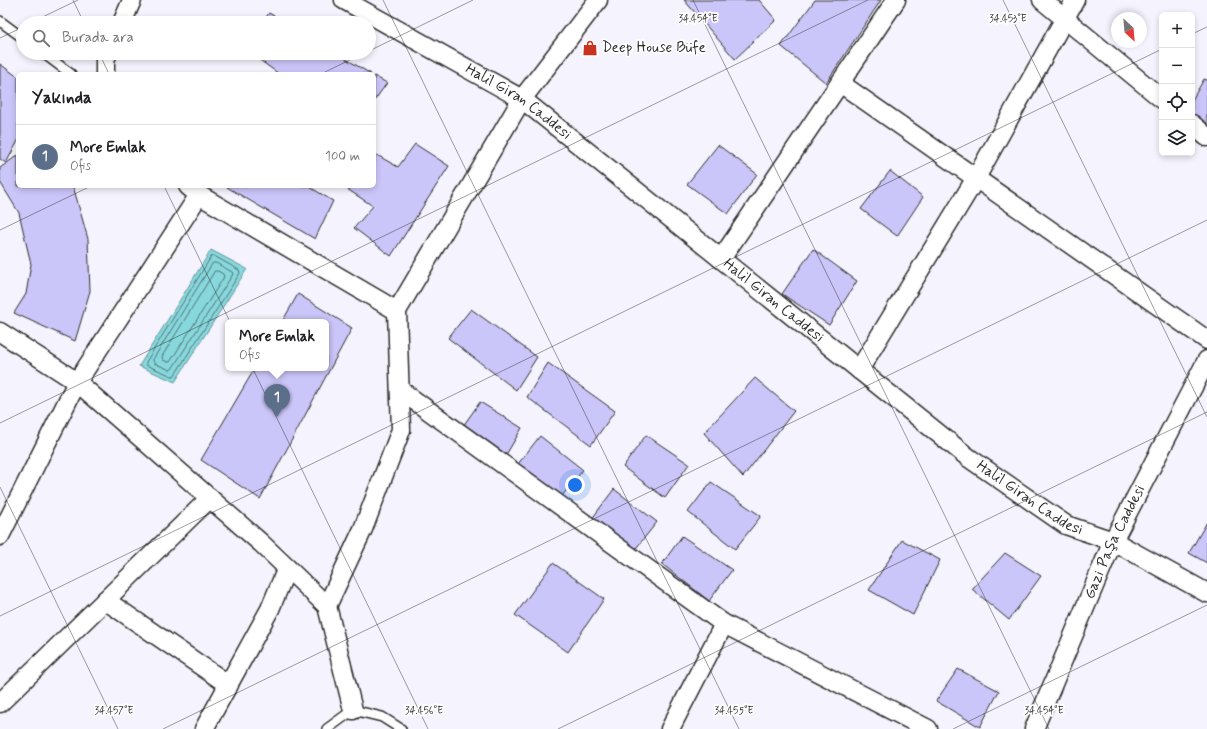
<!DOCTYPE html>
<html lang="tr">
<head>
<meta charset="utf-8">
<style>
  :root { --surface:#fff; --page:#f2f2f2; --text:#202124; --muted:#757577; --line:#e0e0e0; --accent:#0b8043 }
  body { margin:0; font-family:Mynerve,sans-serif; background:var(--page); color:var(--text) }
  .controls { position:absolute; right:12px; top:12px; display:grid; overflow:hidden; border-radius:6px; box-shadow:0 2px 6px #0003 }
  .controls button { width:36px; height:36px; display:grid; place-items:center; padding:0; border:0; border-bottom:1px solid var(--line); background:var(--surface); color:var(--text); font:20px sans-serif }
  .compass { position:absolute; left:1111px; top:12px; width:36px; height:36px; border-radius:50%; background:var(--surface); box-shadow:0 2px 6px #0003; rotate:154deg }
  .you { position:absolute; left:575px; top:485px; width:14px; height:14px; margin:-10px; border:3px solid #fff; border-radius:50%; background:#1a73e8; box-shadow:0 0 0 6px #1a73e833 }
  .badge { display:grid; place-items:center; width:26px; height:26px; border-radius:50%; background:var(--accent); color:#fff; font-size:13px; font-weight:700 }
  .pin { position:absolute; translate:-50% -33px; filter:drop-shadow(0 1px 2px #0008) }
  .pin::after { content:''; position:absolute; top:21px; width:14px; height:12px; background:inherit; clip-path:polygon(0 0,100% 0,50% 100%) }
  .popup { position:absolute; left:225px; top:319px; width:104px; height:52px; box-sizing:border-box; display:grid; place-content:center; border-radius:6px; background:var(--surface); filter:drop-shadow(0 1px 3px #0005); font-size:13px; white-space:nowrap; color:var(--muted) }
  .popup b { font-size:15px; color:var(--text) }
  .popup::after { content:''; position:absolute; left:50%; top:100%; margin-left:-8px; border:8px solid transparent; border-top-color:var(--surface) }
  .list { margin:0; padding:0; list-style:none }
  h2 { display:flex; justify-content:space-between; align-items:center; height:52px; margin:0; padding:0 16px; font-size:17px }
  h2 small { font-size:13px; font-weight:400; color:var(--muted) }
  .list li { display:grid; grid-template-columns:26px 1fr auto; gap:12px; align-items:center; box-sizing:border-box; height:64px; padding:0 16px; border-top:1px solid var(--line) }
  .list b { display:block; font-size:15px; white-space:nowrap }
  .list p { margin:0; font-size:13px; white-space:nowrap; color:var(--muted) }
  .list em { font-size:13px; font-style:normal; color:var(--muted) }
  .icon { flex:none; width:22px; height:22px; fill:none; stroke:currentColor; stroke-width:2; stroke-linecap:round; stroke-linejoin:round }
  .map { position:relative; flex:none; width:1207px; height:729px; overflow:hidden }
  .search { position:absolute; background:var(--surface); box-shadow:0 2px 6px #0003; left:16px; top:16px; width:360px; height:44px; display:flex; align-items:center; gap:10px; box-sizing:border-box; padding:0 14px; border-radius:22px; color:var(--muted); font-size:15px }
  .panel { position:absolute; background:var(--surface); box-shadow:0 2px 6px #0003; left:16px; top:72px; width:360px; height:116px; border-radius:6px }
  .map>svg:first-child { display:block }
</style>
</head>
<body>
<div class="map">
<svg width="1207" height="729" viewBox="0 0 1207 729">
  <rect width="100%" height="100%" fill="#f5f4fe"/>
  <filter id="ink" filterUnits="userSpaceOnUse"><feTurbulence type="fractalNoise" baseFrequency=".025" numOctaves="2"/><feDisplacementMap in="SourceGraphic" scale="8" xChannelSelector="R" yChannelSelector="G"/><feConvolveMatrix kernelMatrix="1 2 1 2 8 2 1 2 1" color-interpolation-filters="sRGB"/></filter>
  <g filter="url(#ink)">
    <polygon fill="#87d8dd" stroke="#629396" points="211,250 247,269 175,382 139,366"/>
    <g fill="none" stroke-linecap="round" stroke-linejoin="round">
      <g stroke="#507072" stroke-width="1">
        <polygon points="214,256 239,270 240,273 174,376 172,376 146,365 146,362 211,257"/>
        <polygon points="213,263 216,263 232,272 233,274 172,369 170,370 154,363 153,360"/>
        <polygon points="215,271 218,271 223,274 224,277 170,362 168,362 163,360 162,357"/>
      </g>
    </g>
    <g fill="#cbc6f9" stroke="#2b2b2b">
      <polygon points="684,0 759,0 776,20 735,59"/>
      <polygon points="815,0 881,0 826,83 781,46"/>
      <polygon points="269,13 286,23 262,23"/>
      <polygon points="250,53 336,53 371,74 279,74"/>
      <polygon points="0,64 18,77 18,141 6,163 0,159"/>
      <polygon points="374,76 387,83 374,101"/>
      <polygon points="1204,79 1207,80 1207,128 1192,120 1192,100"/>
      <polygon points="415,144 449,166 391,256 354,228 373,206 347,189 349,186 374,186 375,154 398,167"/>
      <polygon points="718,145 757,174 728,214 687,184"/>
      <polygon points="18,155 18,186 73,186 88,239 90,291 75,341 14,313 26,294 31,264 19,213 0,182 0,168"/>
      <polygon points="890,171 923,197 897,236 861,209"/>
      <polygon points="225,186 308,186 333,201 315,239"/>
      <polygon points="813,249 857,281 829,325 782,294"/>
      <polygon points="298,294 352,328 260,499 201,460 255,368 326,368 326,322 282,322"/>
      <polygon points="471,309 537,357 516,390 448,338"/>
      <polygon points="548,363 615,411 591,445 527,397"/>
      <polygon points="755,378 794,411 743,477 704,433"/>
      <polygon points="480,402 522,428 501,463 458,433"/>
      <polygon points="646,435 689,464 665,498 623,467"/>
      <polygon points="540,436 583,470 557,502 514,469"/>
      <polygon points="711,482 761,516 735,549 688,512"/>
      <polygon points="614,489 657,522 633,552 591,520"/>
      <polygon points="1207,522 1207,563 1189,553"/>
      <polygon points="682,536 732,570 709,601 662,564"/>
      <polygon points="902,540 940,560 913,615 869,590"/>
      <polygon points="1005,553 1041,576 1009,620 972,589"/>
      <polygon points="553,563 604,599 568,652 515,615"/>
      <polygon points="958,669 999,691 980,727 936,701"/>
    </g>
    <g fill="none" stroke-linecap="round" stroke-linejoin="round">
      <g stroke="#2b2b2b" stroke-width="12">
        <g id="lane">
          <polyline points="0,21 23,38"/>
          <polyline points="43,53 71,74"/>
          <polyline points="327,729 353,710 382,717 401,729"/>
        </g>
      </g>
      <g stroke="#2b2b2b" stroke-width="21">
        <g id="street">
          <path id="s1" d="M344,0L522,99L969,458L1066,525L1113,541L1207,593"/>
          <polyline points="1042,0 1162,99"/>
          <polyline points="122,23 132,0"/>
          <polyline points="105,74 105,60 108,53"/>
          <polyline points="840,83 1207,340"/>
          <polyline points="1192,124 1207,137"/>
          <polyline points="188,186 199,195 397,311"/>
          <polyline points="721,259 896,0"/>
          <polyline points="0,332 77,382 261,543 327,606 353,710"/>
          <polyline points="859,370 976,178 1075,0"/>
          <polyline points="400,390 724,624 928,729"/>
          <polyline points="0,536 77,382 199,195"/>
          <polyline points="105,600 229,685"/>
          <polyline points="327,606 363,529 401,430 397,311 522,99 598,0"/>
          <polyline points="0,703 210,498"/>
          <polyline points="204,729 270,609 287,568"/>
          <polyline points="670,729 724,624"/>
          <path id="s2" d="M1034,729L1113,541L1207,360"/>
        </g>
      </g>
      <use href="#lane" stroke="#fff" stroke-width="9"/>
      <use href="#street" stroke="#fff" stroke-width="18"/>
    </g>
  </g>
  <path fill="none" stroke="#2b2b2b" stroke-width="1" stroke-opacity="0.45" d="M73,0L84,23M383,0L739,729M693,0L1049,729M1003,0L1207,417M30,23L78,0M1192,34L1207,27M0,38L23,27M369,51L473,0M99,53L109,74M321,74L364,53M164,186L428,729M0,230L91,186M0,423L868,0M0,487L118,729M0,616L1162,49M163,729L1207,220M558,729L1207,412M953,729L1207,605"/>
  <defs>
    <g id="shop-bare" transform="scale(1.2)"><path d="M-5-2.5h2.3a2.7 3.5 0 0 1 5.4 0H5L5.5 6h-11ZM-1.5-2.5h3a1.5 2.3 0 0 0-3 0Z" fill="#c8321e" stroke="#fff" stroke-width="2.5" paint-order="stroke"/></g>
  </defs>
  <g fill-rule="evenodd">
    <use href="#shop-bare" x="590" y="48"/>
  </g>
  <g text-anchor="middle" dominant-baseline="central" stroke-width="3.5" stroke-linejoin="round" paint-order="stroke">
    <g font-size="15" fill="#2b2b2b" stroke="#fff" text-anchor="start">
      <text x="602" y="48">Deep House Büfe</text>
    </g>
    <g font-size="15" fill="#2b2b2b" stroke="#fff">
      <text stroke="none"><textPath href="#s1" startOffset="202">Halil Giran Caddesi</textPath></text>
      <text stroke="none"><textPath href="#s1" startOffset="526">Halil Giran Caddesi</textPath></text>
      <text stroke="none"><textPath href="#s1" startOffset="850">Halil Giran Caddesi</textPath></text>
      <text stroke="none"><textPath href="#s2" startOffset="204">Gazi Paşa Caddesi</textPath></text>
    </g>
  </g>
  <g font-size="10" text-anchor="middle" fill="#2b2b2b" stroke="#fff" stroke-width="3.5" stroke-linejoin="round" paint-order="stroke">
    <text x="698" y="22">34.454°E</text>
    <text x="1008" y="22">34.453°E</text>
    <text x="114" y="714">34.457°E</text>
    <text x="424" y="714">34.456°E</text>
    <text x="734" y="714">34.455°E</text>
    <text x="1044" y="714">34.454°E</text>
  </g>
</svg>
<div class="controls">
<button>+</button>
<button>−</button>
<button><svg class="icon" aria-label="locate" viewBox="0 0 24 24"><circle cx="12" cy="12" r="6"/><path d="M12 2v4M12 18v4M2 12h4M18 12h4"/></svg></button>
<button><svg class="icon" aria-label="layers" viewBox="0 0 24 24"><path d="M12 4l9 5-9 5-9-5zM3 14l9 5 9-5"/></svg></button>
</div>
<svg class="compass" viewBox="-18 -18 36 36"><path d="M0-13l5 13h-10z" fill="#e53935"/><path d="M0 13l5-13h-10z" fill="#757577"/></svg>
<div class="you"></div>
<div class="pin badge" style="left:277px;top:417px;background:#5c6f8a">1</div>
<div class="popup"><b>More Emlak</b>Ofis</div>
<div class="search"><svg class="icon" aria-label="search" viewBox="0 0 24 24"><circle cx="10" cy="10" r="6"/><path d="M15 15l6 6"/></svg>Burada ara</div>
<section class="panel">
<h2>Yakında<small></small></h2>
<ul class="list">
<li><span class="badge" style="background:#5c6f8a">1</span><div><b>More Emlak</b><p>Ofis</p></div><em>100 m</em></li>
</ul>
</section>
</div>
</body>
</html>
